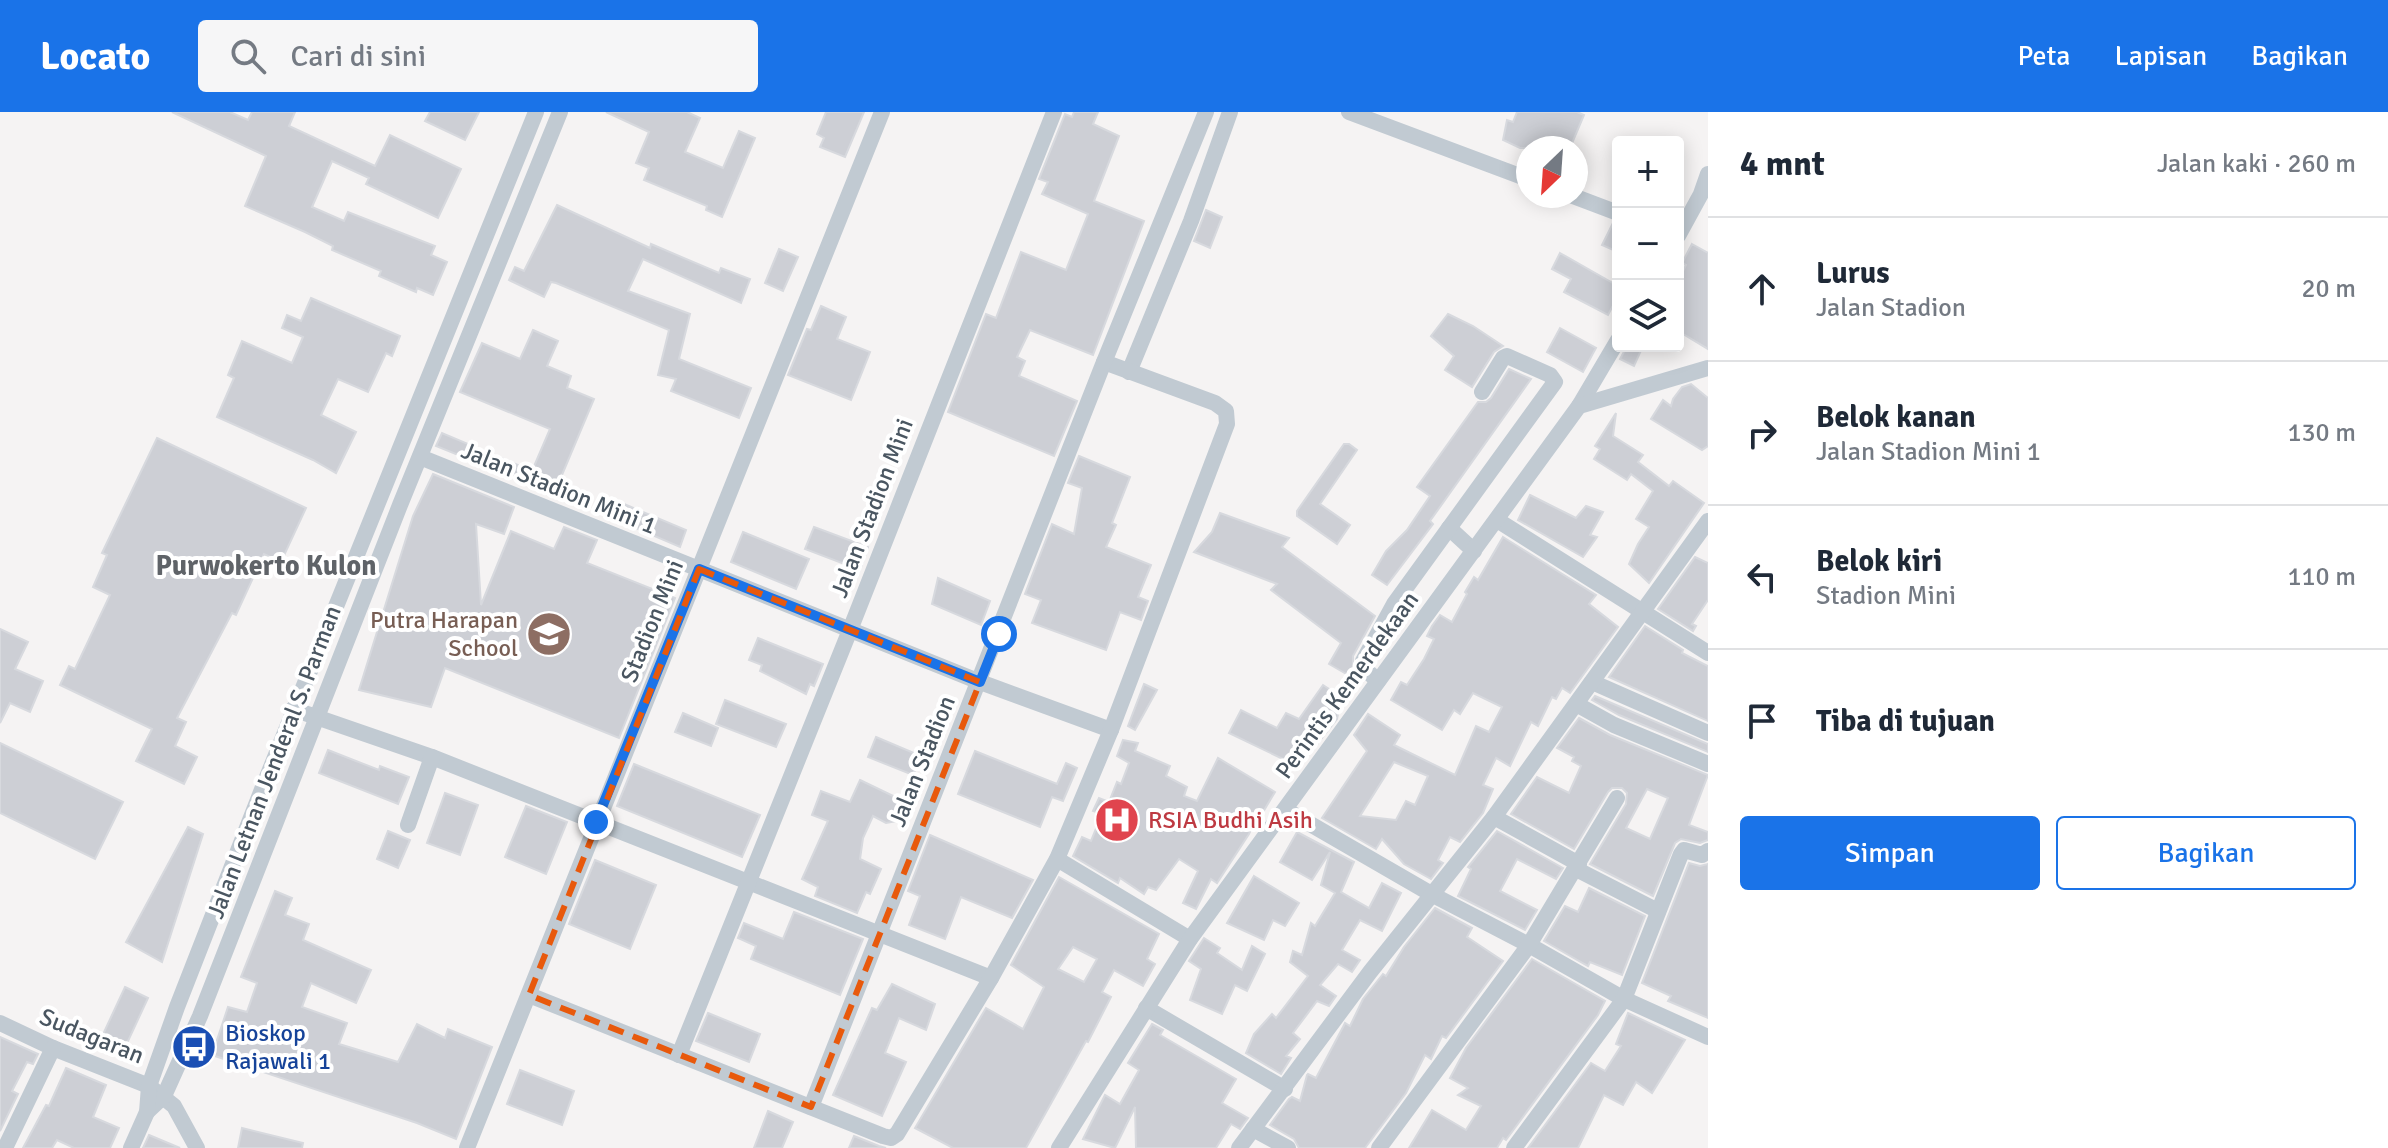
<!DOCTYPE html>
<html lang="id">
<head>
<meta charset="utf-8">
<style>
  :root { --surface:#fff; --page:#f6f6f7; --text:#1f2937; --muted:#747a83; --line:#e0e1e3; --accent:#1a73e8 }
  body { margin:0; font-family:Signika,sans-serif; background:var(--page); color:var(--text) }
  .controls { position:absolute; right:24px; top:24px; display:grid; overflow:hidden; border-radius:8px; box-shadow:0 4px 20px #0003 }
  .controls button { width:72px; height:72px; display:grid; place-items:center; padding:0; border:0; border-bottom:2px solid var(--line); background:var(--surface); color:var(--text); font:40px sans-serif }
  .compass { position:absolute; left:1516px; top:24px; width:72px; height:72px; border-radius:50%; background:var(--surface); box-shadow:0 4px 20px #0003; rotate:205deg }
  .stop { position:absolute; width:24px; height:24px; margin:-18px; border:6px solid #1a73e8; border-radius:50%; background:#fff }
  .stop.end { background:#1a73e8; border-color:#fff; box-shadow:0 2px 8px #0008 }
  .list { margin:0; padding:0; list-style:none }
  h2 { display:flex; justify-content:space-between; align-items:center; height:104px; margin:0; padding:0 32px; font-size:34px }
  h2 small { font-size:26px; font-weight:400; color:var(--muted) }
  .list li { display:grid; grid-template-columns:52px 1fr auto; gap:24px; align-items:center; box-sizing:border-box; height:144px; padding:0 32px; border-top:2px solid var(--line) }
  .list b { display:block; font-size:30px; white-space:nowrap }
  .list p { margin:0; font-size:26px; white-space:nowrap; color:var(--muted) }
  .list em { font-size:26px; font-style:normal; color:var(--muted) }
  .actions { display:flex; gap:16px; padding:24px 32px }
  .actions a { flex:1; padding:18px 0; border:2px solid var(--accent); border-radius:8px; text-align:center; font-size:28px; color:var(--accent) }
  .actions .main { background:var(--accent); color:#fff }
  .icon { flex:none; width:44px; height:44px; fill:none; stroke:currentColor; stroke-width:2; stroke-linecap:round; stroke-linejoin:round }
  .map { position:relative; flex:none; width:1708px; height:1036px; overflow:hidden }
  header { display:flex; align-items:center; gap:48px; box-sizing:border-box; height:112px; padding:0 40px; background:var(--accent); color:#fff }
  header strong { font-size:38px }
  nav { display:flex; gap:44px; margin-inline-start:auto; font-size:28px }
  .search { width:560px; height:72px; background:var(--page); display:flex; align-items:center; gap:20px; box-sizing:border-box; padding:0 28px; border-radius:8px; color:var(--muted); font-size:30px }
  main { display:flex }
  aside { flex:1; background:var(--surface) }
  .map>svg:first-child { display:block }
</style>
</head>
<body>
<header>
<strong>Locato</strong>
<div class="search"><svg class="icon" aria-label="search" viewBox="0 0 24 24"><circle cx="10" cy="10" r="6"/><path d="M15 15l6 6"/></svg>Cari di sini</div>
<nav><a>Peta</a><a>Lapisan</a><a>Bagikan</a></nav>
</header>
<main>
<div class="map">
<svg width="1708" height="1036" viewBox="0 0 1708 1036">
  <rect width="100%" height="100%" fill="#f5f3f3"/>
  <g fill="#cdcfd5" stroke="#d7d9de" stroke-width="2" fill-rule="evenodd">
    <polygon points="172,0 230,0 248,8 252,0 295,0 289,14 375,54 390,23 461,57 438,106 366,72 369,66 332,49 312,95 344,109 348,100 435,134 431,143 447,150 433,183 417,176 416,180 379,164 381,159 332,138 333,134 305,120 245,94 266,44"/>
    <polygon points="430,0 479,0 465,28 425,9"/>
    <polygon points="606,0 687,0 700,6 685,40 723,56 739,19 755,26 722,105 706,98 707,94 644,68 649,56 636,51 649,20"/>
    <polygon points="826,0 864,0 845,45 820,35 824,26 817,22"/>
    <polygon points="1074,0 1098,0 1093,12 1119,24 1094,89 1144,109 1093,243 1030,218 1017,245 1025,249 1019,264 1077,289 1054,344 948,300 986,202 996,206 1021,140 1066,158 1088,102 1042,82 1048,70 1039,67 1065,2 1072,5"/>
    <polygon points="1517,0 1577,0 1584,3 1570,36 1520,36 1503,28 1507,8 1513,10"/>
    <polygon points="557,93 650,136 651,132 719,161 721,156 750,167 741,191 643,147 628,179 690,202 679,247 751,276 739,306 671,279 676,267 658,263 669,218 556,171 551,170 544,185 509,168 515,155 524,159"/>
    <polygon points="1206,98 1222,105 1210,136 1194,129"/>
    <polygon points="1613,111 1618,112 1618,140 1602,133"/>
    <polygon points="1692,132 1708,141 1708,237 1678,219 1678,169 1686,153 1682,151"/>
    <polygon points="779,137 798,145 783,179 765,171"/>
    <polygon points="1560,141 1618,174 1618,184 1608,203 1564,180 1571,167 1552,157"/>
    <polygon points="311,186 400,224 392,244 386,241 368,280 338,267 321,303 356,320 336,361 313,348 217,305 234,266 228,263 242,229 292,251 303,225 282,216 287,203 301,209"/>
    <polygon points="821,194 846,205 837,227 870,240 851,288 788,263 807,217 811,218"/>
    <polygon points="1448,202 1473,214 1503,234 1494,240 1472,275 1445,258 1454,244 1431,224"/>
    <polygon points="1560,216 1596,236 1583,260 1547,240"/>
    <polygon points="533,218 558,229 547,254 571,264 567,276 594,287 559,370 584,380 580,392 436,334 442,321 532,359 550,317 460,280 482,231 520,247"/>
    <polygon points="1627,234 1643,234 1634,254 1620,247"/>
    <polygon points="1509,257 1531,267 1430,409 1433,412 1387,473 1372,463 1386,439 1407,418 1430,384 1417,375 1478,290 1486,290 1491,286"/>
    <polygon points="1691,272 1708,286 1708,334 1702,338 1651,307 1663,288 1671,294 1673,287 1682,275"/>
    <polygon points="1616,301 1613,324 1643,343 1638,350 1669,374 1673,369 1704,391 1649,471 1629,452 1638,432 1649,415 1636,407 1653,379 1631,362 1627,368 1594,347 1600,337 1595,334"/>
    <polygon points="157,326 306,396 281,450 264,442 236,503 232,501 177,606 186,610 175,634 197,645 184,672 136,649 152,617 60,573 69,554 75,557 110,483 93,475 107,443 102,441"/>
    <polygon points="1344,332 1349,332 1357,338 1320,392 1350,413 1337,432 1297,404 1297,399"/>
    <polygon points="1079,344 1130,365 1112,411 1116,413 1106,435 1151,453 1138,485 1148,489 1141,508 1120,500 1106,538 1032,511 1041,488 1025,482 1052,412 1074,422 1082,376 1068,371"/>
    <polygon points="433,362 514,395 504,422 476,412 481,493 511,419 554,437 564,415 597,428 587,451 675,486 619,626 445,556 431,595 359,578 413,404"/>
    <polygon points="1530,383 1576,406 1586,394 1603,400 1590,423 1597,425 1583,445 1518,408"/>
    <polygon points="624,392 686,418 680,435 617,408"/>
    <polygon points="1220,401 1289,426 1282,435 1375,504 1353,544 1353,552 1357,564 1355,567 1329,552 1341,531 1271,478 1277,472 1194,440 1212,420"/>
    <polygon points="814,415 868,435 860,458 805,437"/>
    <polygon points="743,420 809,447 796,477 731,450"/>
    <path d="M1503,425L1596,483L1589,492L1618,515L1570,581L1562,576L1556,587L1552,585L1538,614L1531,610L1510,654L1496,646L1483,673L1493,677L1483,701L1460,730L1450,725L1438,748L1443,751L1431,767L1404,752L1382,727L1376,737L1322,706L1367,639L1354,623L1368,602L1400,623L1394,633L1455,663L1476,614L1489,620L1502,595L1473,581L1460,602L1454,598L1442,618L1391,588L1401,570L1407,573L1424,547L1434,527L1427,524L1432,514L1440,503L1452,510L1467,482L1465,480L1474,465L1478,468ZM1394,650L1428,664L1415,693L1406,689L1396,708L1360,704Z"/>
    <polygon points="1695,445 1708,451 1708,488 1692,512 1696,514 1693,519 1658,497"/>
    <polygon points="938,466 990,489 981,513 932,492"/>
    <polygon points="1645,514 1683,538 1682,541 1708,554 1708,609 1609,565"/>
    <polygon points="0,517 28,530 15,557 43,569 30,600 10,591 0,611"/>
    <polygon points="758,526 823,552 814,574 810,572 806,582 760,559 762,553 749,548"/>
    <polygon points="1144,572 1157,578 1135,618 1128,614"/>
    <polygon points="1323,573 1343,586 1334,600 1338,602 1337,607 1310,641 1296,631 1287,649 1229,621 1241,598 1277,616 1286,601 1299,607"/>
    <polygon points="1595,584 1708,632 1708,640 1619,603 1592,588"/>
    <polygon points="725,588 786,612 776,635 716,612"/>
    <polygon points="683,601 718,616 711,634 675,620"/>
    <path d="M1579,606L1610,623L1708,663L1689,713L1708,720V728L1700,731L1681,727L1675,731L1653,784L1590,752L1626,692L1627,681L1622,676H1612L1608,680L1574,737L1511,702L1537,665L1569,681L1581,654L1572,649L1574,645L1557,636ZM1647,677L1668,686L1650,727L1626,716Z"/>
    <polygon points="876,625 921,644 913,663 868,645"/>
    <polygon points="1123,628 1138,631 1135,639 1170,654 1166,664 1187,675 1184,684 1197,689 1218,646 1275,680 1263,700 1260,698 1249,722 1217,771 1211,767 1196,797 1183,791 1198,759 1179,747 1156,778 1148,775 1144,782 1120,766 1118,771 1073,744 1082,725 1091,729 1102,702 1093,699 1099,686 1109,690 1117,670 1121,672 1129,651 1117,644"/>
    <polygon points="0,631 123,690 95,747 0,701"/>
    <polygon points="328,638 379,658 380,654 409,665 398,692 319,661"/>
    <polygon points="975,639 1057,672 1066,651 1077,656 1063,689 1052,685 1040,715 958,682"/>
    <polygon points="634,652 760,703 742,745 617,694"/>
    <polygon points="860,668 914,694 908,707 886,711 873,704 863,726 860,747 881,757 870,782 866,780 857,801 815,784 818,775 802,767 828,709 812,703 821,679 850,690"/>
    <polygon points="445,681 478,693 460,743 427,731"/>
    <polygon points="526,694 567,710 546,762 505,745"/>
    <polygon points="188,715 203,722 162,850 126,830"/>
    <polygon points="388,719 410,728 398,756 377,747"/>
    <polygon points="1497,719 1563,756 1556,767 1517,747 1500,779 1537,798 1525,818 1458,784 1471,757 1468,755"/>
    <polygon points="1297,720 1354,750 1341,780 1369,796 1382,771 1401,781 1382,819 1360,808 1342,838 1360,848 1352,860 1338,852 1320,873 1336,884 1329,894 1317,889 1293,921 1300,927 1286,944 1291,946 1281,962 1246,941 1254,922 1272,902 1276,906 1308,864 1290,850 1293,839 1302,843 1311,811 1315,814 1335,781 1321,773 1330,740 1312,768 1280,750"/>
    <polygon points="930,723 1033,768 1012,806 961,785 945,827 909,813 920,784 908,779"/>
    <polygon points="595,748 656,773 630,837 569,812"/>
    <polygon points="1689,751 1700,754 1708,752 1708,906 1668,889 1671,884 1642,871"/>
    <polygon points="1254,764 1299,791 1285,814 1273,808 1264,828 1227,811"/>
    <path d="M1059,765L1159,822L1147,847L1155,852L1143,874L1114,858L1102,880L1111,885L1088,930L1086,929L1026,1036H953L915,1016L986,896L1023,917L1044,875L1011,853ZM1073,835L1097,847L1084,870L1058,857Z"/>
    <polygon points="1589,776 1645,804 1622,863 1590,850 1588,854 1544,829 1565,794 1578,800"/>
    <polygon points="275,779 292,786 285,803 309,812 303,828 371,858 356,891 311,871 302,895 347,911 339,932 398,950 417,912 445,926 448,917 492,935 456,1027 417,1011 212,943 228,895 247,900 257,871 241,865"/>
    <polygon points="1435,796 1472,816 1467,825 1503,849 1446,926 1442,924 1431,947 1425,943 1406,981 1365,1036 1299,1036 1294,1027 1270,1013 1289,987 1292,985 1300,989 1307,963 1308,962 1316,966 1343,915 1345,911 1350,914 1363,887 1383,862 1386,864 1404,835"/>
    <polygon points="794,800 863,827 840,883 751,847 756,834 738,826 744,811 783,827"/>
    <polygon points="1204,826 1220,836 1217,841 1242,858 1252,834 1265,842 1247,879 1235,873 1222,902 1190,888 1201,857 1189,849"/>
    <polygon points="1532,847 1605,889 1598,903 1506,1028 1503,1026 1497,1036 1409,1036 1432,998 1466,1018 1481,994 1458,983 1468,976 1450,966 1466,936"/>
    <polygon points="892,872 935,892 926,918 899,906 885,941 906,950 882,1004 833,983 872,896 877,898"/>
    <polygon points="125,875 148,886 122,942 99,931"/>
    <polygon points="708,901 760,922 749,950 696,929"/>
    <polygon points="1628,901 1685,928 1652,981 1636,970 1623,993 1604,983 1578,1036 1528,1036 1591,951 1605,959 1621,934 1616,932"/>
    <polygon points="1152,912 1163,918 1160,923 1236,967 1222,991 1248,1006 1240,1017 1231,1012 1216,1036 1136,1036 1135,995 1115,1036 1083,1027 1105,983 1120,992 1139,958 1128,951"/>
    <polygon points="0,925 38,942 33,952 27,950 12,979 18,982 0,1019"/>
    <polygon points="66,956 106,973 93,1005 119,1016 110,1036 74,1036 57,1028 52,1036 23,1036 46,993 49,994"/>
    <polygon points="520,958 574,979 562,1013 507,992"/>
    <polygon points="768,999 793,1010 782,1036 754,1036"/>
    <polygon points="242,1016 303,1031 302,1036 238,1036"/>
    <polygon points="149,1023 180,1036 143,1036"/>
    <polygon points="854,1024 879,1034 886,1036 849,1036"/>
  </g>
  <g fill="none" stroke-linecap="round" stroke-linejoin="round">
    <g stroke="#c1cad2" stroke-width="16">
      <polyline points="1349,0 1528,67"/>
      <polyline points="1573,84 1618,101"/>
      <polyline points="1678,124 1701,82 1708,62"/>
      <polyline points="1129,260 1191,109 1230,0"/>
      <polyline points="1579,294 1618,228"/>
      <polyline points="420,345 980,570 1111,618"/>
      <polyline points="1497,408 1708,541"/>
      <polyline points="1449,416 1474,439"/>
      <polyline points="1378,569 1367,559 1363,549 1394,492 1555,270 1550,263 1507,244 1503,246 1482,280"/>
      <polyline points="1592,570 1708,621"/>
      <polyline points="1578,593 1614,613 1708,652"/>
      <polyline points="293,597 432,645 991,866"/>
      <polyline points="1286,698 1433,783 1529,833 1624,887 1708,925"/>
      <polyline points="1494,705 1579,752"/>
      <polyline points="408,713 432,645"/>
      <polyline points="1057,747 1190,827"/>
      <polyline points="1576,757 1658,799"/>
      <polyline points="529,883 883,1024 891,1026 897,1022 991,866 1057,747 1111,618 1227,312 1226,299 1215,291 1104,250"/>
      <polyline points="1146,896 1285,977"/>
      <polyline points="0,911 53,936 149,974 174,994 197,1036"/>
      <polyline points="679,943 850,518 1054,0"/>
      <polyline points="811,995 1102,255 1206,0"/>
      <polyline points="147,1000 164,984 200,904 400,393 560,0"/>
      <polyline points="1253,1017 1288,1036"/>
      <polyline points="5,1036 53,936"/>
      <polyline points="131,1036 147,1000 149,974 177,895 263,675 536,0"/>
      <polyline points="467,1036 882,0"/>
      <polyline points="1059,1036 1190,827 1579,294 1708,256"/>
      <polyline points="1239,1036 1370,860 1494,705 1708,409"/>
      <polyline points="1379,1036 1529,833 1617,686"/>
      <polyline points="1514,1036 1624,887 1681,742 1684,738 1702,743 1708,739"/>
    </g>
  </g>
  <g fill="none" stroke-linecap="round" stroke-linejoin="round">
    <polyline stroke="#1a73e8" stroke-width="10" points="596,710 699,457 980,570 999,522"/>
  </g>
  <path fill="none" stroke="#e8590c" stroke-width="6" stroke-dasharray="16 10" stroke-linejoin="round" d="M699,457L980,570L811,995L529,883Z"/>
  <defs>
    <g id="school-disc" transform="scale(2.3)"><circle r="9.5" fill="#8d6e63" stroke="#fff"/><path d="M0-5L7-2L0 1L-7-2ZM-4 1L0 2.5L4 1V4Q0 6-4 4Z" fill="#fff"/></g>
    <g id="hospital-disc" transform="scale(2.3)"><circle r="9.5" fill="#e0444e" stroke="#fff"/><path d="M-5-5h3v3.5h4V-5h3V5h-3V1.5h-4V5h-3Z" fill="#fff"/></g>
    <g id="bus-disc" transform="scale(2.3)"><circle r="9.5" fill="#1a4fb4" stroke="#fff"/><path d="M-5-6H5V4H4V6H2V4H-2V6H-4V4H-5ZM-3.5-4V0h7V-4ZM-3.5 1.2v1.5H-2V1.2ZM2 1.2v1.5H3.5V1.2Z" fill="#fff"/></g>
  </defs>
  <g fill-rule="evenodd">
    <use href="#school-disc" x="549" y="522"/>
    <use href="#hospital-disc" x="1117" y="708"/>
    <use href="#bus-disc" x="194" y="935"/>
  </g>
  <g text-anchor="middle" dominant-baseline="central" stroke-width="8" stroke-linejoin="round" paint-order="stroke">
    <g font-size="24" fill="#4a5661" stroke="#fff">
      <text transform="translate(559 376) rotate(22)">Jalan Stadion Mini 1</text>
      <text transform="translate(872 396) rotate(-69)">Jalan Stadion Mini</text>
      <text transform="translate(652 509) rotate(-68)">Stadion Mini</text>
      <text transform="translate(1347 573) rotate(-54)">Perintis Kemerdekaan</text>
      <text transform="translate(922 649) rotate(-68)">Jalan Stadion</text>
      <text transform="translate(274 650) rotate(-69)">Jalan Letnan Jenderal S. Parman</text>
      <text transform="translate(92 924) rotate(22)">Sudagaran</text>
    </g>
    <g font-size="24" fill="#785e54" stroke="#fff" text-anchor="end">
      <text x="518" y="508">Putra Harapan<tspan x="518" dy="28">School</tspan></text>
    </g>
    <g font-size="24" fill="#be3a42" stroke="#fff" text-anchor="start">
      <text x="1148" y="708">RSIA Budhi Asih</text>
    </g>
    <g font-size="24" fill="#164399" stroke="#fff" text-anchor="start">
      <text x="225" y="921">Bioskop<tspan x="225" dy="28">Rajawali 1</tspan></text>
    </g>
    <g font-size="28" font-weight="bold" fill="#5f6368" stroke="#fff">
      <text x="266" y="454">Purwokerto Kulon</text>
    </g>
  </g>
</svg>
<div class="controls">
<button>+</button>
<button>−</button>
<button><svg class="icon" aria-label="layers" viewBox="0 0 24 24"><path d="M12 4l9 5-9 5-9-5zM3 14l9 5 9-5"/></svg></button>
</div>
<svg class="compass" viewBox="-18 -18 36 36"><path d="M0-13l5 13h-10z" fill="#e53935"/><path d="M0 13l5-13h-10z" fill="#747a83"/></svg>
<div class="stop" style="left:999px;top:522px"></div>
<div class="stop end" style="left:596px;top:710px"></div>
</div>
<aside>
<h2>4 mnt<small>Jalan kaki · 260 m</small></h2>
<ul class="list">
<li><svg class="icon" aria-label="ahead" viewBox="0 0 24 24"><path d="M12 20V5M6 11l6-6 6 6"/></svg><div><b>Lurus</b><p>Jalan Stadion</p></div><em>20 m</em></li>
<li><svg class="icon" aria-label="right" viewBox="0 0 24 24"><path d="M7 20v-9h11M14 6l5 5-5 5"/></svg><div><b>Belok kanan</b><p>Jalan Stadion Mini 1</p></div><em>130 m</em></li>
<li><svg class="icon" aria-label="left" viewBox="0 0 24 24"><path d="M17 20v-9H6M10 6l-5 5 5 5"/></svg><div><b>Belok kiri</b><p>Stadion Mini</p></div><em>110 m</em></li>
<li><svg class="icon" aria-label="arrive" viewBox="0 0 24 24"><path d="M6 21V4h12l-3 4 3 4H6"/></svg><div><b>Tiba di tujuan</b></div></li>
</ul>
<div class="actions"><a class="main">Simpan</a><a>Bagikan</a></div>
</aside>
</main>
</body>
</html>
